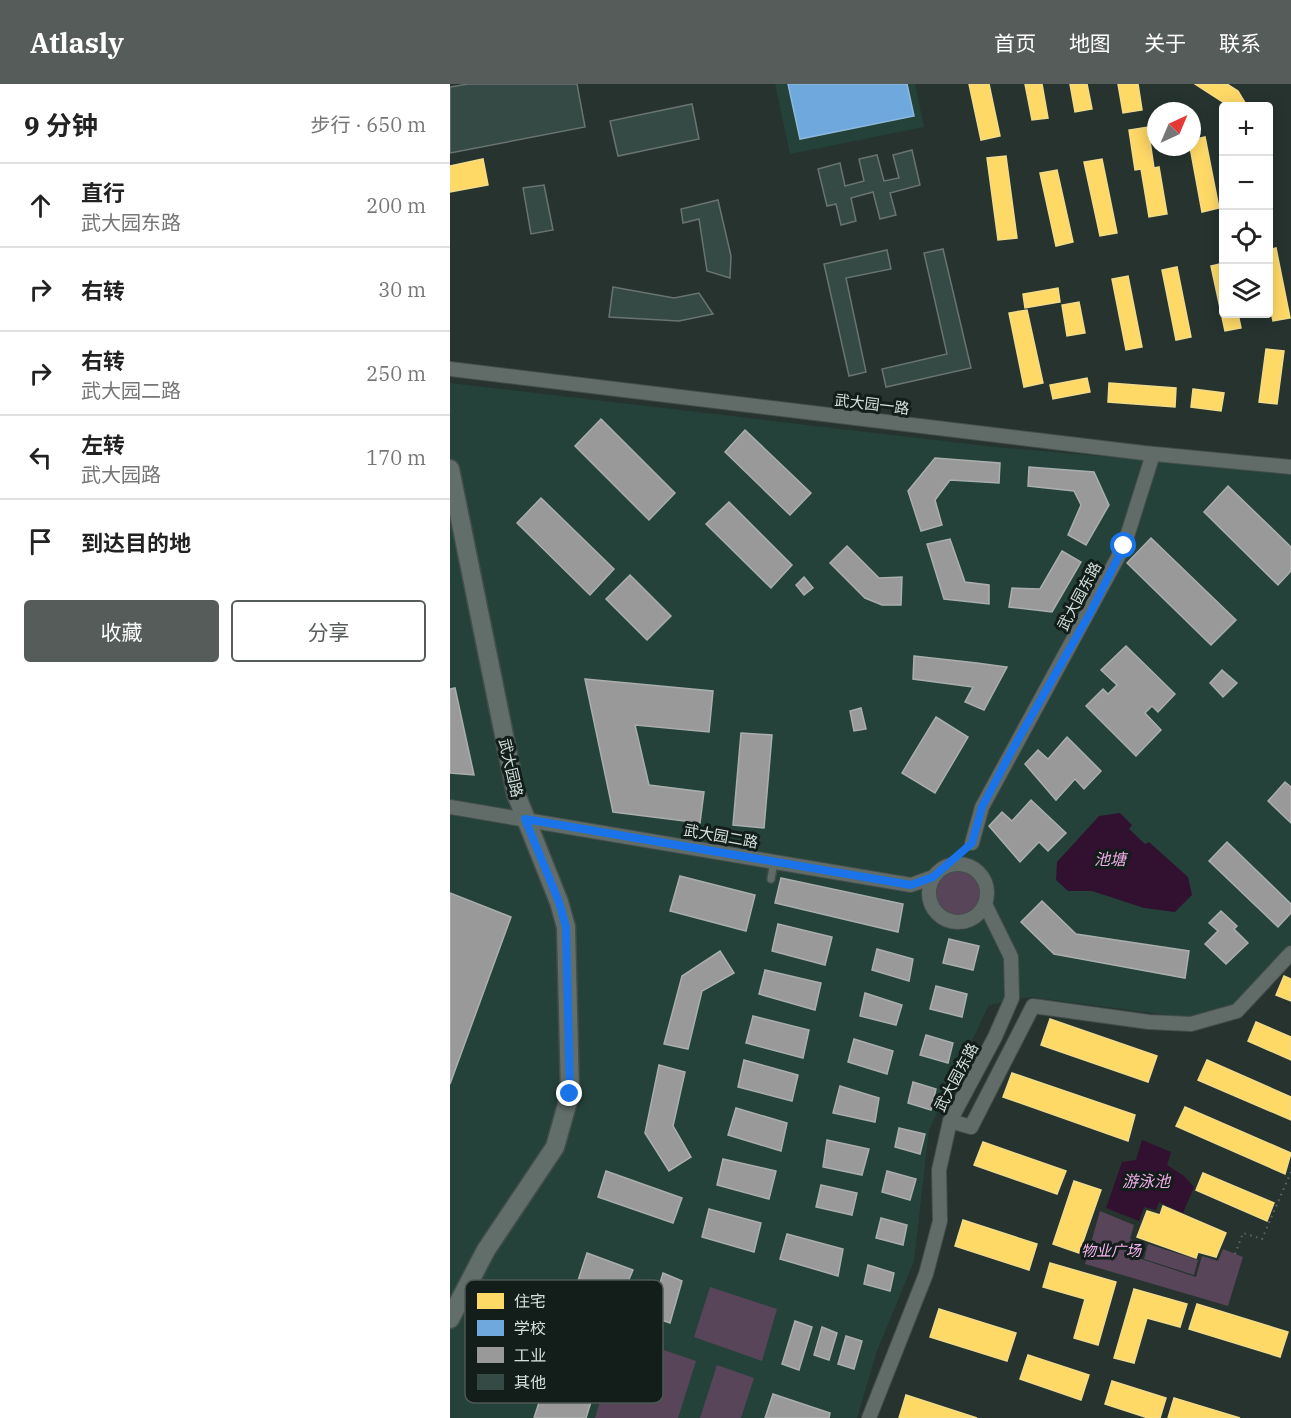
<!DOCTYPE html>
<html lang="zh">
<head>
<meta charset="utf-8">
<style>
  :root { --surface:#fff; --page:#f2f2f2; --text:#222; --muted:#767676; --line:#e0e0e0; --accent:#565c5a }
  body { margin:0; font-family:"IBM Plex Serif","Noto Sans SC",serif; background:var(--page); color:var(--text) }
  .controls { position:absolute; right:18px; top:18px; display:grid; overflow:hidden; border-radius:6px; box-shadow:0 3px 15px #0003 }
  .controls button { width:54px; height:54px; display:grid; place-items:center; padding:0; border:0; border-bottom:2px solid var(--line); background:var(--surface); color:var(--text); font:30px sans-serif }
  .compass { position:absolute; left:697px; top:18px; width:54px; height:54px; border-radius:50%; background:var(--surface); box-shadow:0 3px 15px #0003; rotate:44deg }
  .stop { position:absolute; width:18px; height:18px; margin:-14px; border:4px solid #1a73e8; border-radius:50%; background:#fff }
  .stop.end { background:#1a73e8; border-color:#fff; box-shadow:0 2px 6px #0008 }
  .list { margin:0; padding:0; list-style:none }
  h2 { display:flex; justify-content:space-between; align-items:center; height:78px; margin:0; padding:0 24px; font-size:26px }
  h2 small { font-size:20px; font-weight:400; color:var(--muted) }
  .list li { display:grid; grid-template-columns:39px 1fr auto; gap:18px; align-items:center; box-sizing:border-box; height:84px; padding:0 24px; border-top:2px solid var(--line) }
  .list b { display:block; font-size:22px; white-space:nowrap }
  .list p { margin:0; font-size:20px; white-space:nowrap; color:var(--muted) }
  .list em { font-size:20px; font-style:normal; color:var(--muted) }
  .actions { display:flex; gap:12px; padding:18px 24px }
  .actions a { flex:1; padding:14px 0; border:2px solid var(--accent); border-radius:6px; text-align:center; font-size:21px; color:var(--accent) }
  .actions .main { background:var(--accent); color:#fff }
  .icon { flex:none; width:33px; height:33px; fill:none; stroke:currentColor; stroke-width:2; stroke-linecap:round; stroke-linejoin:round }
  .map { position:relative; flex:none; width:841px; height:1334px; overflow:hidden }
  header { display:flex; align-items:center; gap:36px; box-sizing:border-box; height:84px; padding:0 30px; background:var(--accent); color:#fff }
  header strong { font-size:28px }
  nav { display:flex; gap:33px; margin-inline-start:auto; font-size:21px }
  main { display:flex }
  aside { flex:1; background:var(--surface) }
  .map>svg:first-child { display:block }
</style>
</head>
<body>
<header>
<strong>Atlasly</strong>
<nav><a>首页</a><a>地图</a><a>关于</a><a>联系</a></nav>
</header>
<main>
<aside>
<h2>9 分钟<small>步行 · 650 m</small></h2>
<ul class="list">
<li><svg class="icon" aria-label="ahead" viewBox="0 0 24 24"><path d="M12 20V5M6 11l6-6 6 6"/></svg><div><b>直行</b><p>武大园东路</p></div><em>200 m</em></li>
<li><svg class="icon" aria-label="right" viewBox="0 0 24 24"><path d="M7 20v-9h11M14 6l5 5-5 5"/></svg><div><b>右转</b></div><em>30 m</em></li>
<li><svg class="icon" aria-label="right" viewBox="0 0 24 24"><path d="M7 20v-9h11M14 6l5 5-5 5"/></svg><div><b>右转</b><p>武大园二路</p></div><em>250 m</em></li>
<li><svg class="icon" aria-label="left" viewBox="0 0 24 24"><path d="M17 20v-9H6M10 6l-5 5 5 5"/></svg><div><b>左转</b><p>武大园路</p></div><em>170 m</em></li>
<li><svg class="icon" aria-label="arrive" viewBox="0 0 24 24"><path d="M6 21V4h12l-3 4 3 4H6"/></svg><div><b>到达目的地</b></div></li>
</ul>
<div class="actions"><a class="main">收藏</a><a>分享</a></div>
</aside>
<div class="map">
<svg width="841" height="1334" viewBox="0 0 841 1334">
  <rect width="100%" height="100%" fill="#26332f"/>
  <g fill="#244239">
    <polygon points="325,0 465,0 474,43 340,70"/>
    <polygon points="0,299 545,363 841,389 841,869 787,927 741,934 580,913 539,921 479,1046 464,1177 427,1267 407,1334 0,1334"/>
  </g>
  <g fill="#594559">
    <circle cx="508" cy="809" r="24"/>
    <polygon points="650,1127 684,1141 680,1155 694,1161 691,1175 746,1193 752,1172 768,1177 773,1165 793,1173 778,1222 635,1180"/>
    <polygon points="698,1160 748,1176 744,1191 694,1175"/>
    <polygon points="260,1203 327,1225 312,1277 244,1253"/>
    <polygon points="170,1251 246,1277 228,1334 145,1334"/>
    <polygon points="267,1281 304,1294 291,1334 250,1334"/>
  </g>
  <g fill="#321030">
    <polygon points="670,729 682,741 679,745 695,760 699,758 738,793 742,811 725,828 694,824 642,807 618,807 606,796 607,778 649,732"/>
    <polygon points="692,1056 721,1068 717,1081 734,1092 744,1103 733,1129 709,1118 706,1126 694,1123 689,1137 656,1124 672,1078 686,1076"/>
  </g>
  <g fill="#ffd966" stroke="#f2db89" stroke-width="1.5">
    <polygon points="519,0 539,0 550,52 531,56"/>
    <polygon points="575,0 592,0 598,34 582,36"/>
    <polygon points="620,0 637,0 642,25 625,28"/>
    <polygon points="668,0 688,0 692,26 673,29"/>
    <polygon points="745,0 777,0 788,7 797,22 779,22"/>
    <polygon points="698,43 704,84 709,83 717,130 699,133 691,85 685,86 679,46"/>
    <polygon points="755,53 769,124 752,128 740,63 742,63 742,56"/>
    <polygon points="556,72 567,154 548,156 537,74"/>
    <polygon points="33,75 38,101 0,108 0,82"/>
    <polygon points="652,75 667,149 650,152 634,78"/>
    <polygon points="607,86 623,158 606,162 590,89"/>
    <polygon points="826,164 840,234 823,237 818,213 818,166"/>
    <polygon points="774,179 774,230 788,230 791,244 775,247 761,182"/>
    <polygon points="727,183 741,253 726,256 712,186"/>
    <polygon points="678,192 692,263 676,266 662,195"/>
    <polygon points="608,204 610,218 575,224 573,210"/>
    <polygon points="629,218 635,249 617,252 612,221"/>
    <polygon points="577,226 593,299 574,303 559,229"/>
    <polygon points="816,265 834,267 827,320 809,318"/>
    <polygon points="637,294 640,308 603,315 600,301"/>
    <polygon points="659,299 726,304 725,323 658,318"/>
    <polygon points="743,305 774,309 771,327 741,323"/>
    <polygon points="834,892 841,895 841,917 826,911"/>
    <polygon points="600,935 707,972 698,998 591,961"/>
    <polygon points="806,938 841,953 841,976 798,957"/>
    <polygon points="757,976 841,1013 841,1036 748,996"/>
    <polygon points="562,989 685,1031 678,1057 553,1013"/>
    <polygon points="735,1023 841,1069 835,1090 726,1042"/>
    <polygon points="533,1058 616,1087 607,1110 524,1081"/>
    <polygon points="753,1089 824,1119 817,1137 746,1106"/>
    <polygon points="624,1097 651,1106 629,1169 603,1160"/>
    <polygon points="713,1122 776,1149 766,1173 748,1168 746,1174 687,1153 697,1127 710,1131"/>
    <polygon points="513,1136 587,1160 579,1186 505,1162"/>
    <polygon points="600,1179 666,1198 648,1261 624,1254 635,1215 593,1203"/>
    <polygon points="684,1205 737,1220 730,1243 697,1234 684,1279 664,1274"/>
    <polygon points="747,1220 838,1248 830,1273 739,1245"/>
    <polygon points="489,1225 566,1249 557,1277 480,1253"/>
    <polygon points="578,1271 639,1291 631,1316 570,1295"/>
    <polygon points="662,1297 716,1314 710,1334 698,1334 655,1320"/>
    <polygon points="456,1311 527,1334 449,1334"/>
    <polygon points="724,1314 790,1334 718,1334"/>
  </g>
  <polygon fill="#6fa8dc" stroke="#8db9dc" stroke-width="1.5" points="338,0 457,0 464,32 350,55"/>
  <g fill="#999" stroke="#aaaead" stroke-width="1.5">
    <polygon points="151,335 225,409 199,436 125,362"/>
    <polygon points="295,346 361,409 340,431 275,368"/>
    <polygon points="485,374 550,379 549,399 500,396 485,416 492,441 471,447 458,407"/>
    <polygon points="579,383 644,388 659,421 636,461 618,451 631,421 624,407 578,402"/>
    <polygon points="778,402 841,463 841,487 828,501 754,428"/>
    <polygon points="91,414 164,485 140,511 67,439"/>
    <polygon points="279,418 342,481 321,504 256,440"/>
    <polygon points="701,454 786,536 761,561 677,479"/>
    <polygon points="500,455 515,498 539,501 539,520 494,515 477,460"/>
    <polygon points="397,462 429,494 452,493 451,521 432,521 415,514 380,479"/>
    <polygon points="612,467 631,478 602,528 559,523 562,504 590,505"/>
    <polygon points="180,491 221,532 197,556 156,515"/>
    <polygon points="354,493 363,504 354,511 346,501"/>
    <polygon points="676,562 725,610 708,628 702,622 695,629 711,646 686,672 636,622 653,605 658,610 667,601 651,586"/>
    <polygon points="464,572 527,579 557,583 534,626 515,618 523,603 463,595"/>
    <polygon points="772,586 787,599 773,613 760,599"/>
    <polygon points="135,595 263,607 259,648 185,641 199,701 254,708 250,739 163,728"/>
    <polygon points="5,604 24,691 0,689 0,605"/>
    <polygon points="411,624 416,645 404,647 400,627"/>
    <polygon points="486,633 518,653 485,709 452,689"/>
    <polygon points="291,649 322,651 314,744 283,741"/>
    <polygon points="617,653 651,687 634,705 625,695 606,716 575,680 588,666 598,675"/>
    <polygon points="835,698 841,703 841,739 818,717"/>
    <polygon points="581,716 616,749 598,767 589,758 570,778 539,742 552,728 562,737"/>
    <polygon points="777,758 841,820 841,829 828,843 759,777"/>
    <polygon points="230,792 305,811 296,847 220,827"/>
    <polygon points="331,794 453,820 448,848 325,819"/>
    <polygon points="0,809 61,833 0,1000"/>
    <polygon points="592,817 626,850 739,867 735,894 604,870 571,838"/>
    <polygon points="771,827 787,842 784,845 798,859 776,880 755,860 768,847 759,839"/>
    <polygon points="328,840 382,853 375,881 322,867"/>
    <polygon points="499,855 529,862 523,886 493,879"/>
    <polygon points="427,865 463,875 459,897 422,886"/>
    <polygon points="270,867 284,889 252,907 238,965 214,960 232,892"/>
    <polygon points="315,886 371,899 365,926 309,910"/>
    <polygon points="486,902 517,910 512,933 480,925"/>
    <polygon points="415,909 452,921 446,941 410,932"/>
    <polygon points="303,932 359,946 353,974 296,959"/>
    <polygon points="476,951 503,959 498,979 470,971"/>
    <polygon points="404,955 443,967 437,990 398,978"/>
    <polygon points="294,976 348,991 342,1017 288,1003"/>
    <polygon points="209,981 235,988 223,1042 241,1073 219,1087 195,1049"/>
    <polygon points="463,998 486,1005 481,1026 458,1019"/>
    <polygon points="390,1002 429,1014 425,1038 383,1029"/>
    <polygon points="286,1024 337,1039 331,1067 278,1051"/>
    <polygon points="449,1044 475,1050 470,1070 445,1063"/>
    <polygon points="377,1056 419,1065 412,1091 373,1083"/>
    <polygon points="273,1075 326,1087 319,1115 267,1101"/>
    <polygon points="156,1087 232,1114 223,1139 148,1113"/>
    <polygon points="437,1087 466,1095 460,1116 432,1108"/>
    <polygon points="371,1101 407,1109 402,1131 366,1123"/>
    <polygon points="259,1125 311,1139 304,1168 252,1153"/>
    <polygon points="431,1134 457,1141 453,1161 426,1154"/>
    <polygon points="337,1150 393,1165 388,1192 330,1175"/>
    <polygon points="137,1169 183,1186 177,1200 168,1196 158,1228 122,1215"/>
    <polygon points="418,1181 444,1189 440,1207 414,1200"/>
    <polygon points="213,1189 232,1197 220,1239 200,1232"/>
    <polygon points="345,1237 362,1243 349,1286 332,1280"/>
    <polygon points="115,1238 161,1254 136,1334 84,1334"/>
    <polygon points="372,1243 387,1249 379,1276 364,1271"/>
    <polygon points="396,1252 412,1257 404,1285 388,1280"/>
    <polygon points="323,1310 380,1329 379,1334 315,1334"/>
  </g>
  <g fill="#354a45" stroke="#697471" stroke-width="1.5">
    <polygon points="18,0 127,0 135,43 0,69 0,3"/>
    <polygon points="242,20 249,55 168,72 160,37"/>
    <polygon points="462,66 470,101 440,109 446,131 430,135 423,108 401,114 406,137 391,141 386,120 377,122 368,85 390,79 395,102 414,97 409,75 427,71 434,97 449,94 443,71"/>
    <polygon points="94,101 103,146 81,150 73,104"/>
    <polygon points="268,116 281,172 280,194 257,187 249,135 233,139 231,125"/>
    <polygon points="493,165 521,284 436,303 432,285 497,270 474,169"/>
    <polygon points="437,166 441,185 396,194 416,288 399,292 374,180"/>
    <polygon points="163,203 224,214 249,209 263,230 229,237 159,233"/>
  </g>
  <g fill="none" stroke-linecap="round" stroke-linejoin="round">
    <g stroke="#434e4a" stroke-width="10">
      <polyline id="lane" points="321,795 324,778"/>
    </g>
    <g stroke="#434e4a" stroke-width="16">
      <g id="street">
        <polyline points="0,285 694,369 841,383"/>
        <polyline points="0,723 461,801 483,793"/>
        <polyline points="522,759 532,723 674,462 703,370"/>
        <circle cx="508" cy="809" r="29"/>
        <polyline points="500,1037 521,1043 583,922 699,938 741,940 787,927 841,869"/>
        <polyline points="419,1334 476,1190 490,1137 489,1086 500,1037 545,953 562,914 561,873 535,820"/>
      </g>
    </g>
    <g stroke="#434e4a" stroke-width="21">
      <polyline id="secondary" points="0,385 66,710 109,818 116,843 120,1010 105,1063 36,1166 0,1235"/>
    </g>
    <polyline stroke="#5d6865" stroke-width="2" stroke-dasharray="1.5 4.5" stroke-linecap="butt" points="785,1170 793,1149 812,1155 841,1088"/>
    <use href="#lane" stroke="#616c68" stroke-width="7"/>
    <use href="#street" stroke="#616c68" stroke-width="14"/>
    <use href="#secondary" stroke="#626e6a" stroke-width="18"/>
  </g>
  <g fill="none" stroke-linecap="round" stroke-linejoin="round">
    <polyline stroke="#1a73e8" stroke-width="8" points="120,1010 116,843 109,818 75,735 461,801 483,793 522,759 532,723 561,668 640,529 674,462"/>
  </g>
  <g text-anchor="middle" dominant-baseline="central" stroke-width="6" stroke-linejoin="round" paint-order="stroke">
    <g font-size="15" fill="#d3e0dc" stroke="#131d1a">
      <text transform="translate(422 320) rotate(7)">武大园一路</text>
      <text transform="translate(629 512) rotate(-62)">武大园东路</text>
      <text transform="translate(61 684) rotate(77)">武大园路</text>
      <text transform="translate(271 752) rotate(10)">武大园二路</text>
      <text transform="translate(506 993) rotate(-62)">武大园东路</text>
    </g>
    <g font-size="15" font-style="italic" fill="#f8b6f2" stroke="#131d1a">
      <text x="661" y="1166">物业广场</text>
    </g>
    <g font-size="16" font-style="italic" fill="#efade8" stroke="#131d1a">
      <text x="660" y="775">池塘</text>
      <text x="696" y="1097">游泳池</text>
    </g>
  </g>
  <rect x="15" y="1196" width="198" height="123" rx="9" fill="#131d1a" stroke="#4d5854" stroke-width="1.5"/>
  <rect x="27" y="1209" width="27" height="16" fill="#ffd966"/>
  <rect x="27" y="1236" width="27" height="16" fill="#6fa8dc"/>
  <rect x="27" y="1263" width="27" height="16" fill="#999"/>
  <rect x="27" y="1290" width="27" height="16" fill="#354a45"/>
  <g font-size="16" fill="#d3e0dc">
    <text x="64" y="1223">住宅</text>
    <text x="64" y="1250">学校</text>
    <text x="64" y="1277">工业</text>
    <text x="64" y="1304">其他</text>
  </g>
</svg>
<div class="controls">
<button>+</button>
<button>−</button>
<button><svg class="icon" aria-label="locate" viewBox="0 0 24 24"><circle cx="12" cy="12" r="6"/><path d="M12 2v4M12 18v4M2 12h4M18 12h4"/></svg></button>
<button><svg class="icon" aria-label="layers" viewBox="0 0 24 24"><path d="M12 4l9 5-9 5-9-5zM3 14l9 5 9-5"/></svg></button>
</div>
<svg class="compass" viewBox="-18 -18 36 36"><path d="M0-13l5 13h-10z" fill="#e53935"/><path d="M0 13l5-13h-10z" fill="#767676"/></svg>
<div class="stop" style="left:674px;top:462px"></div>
<div class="stop end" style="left:120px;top:1010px"></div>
</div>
</main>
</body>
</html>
